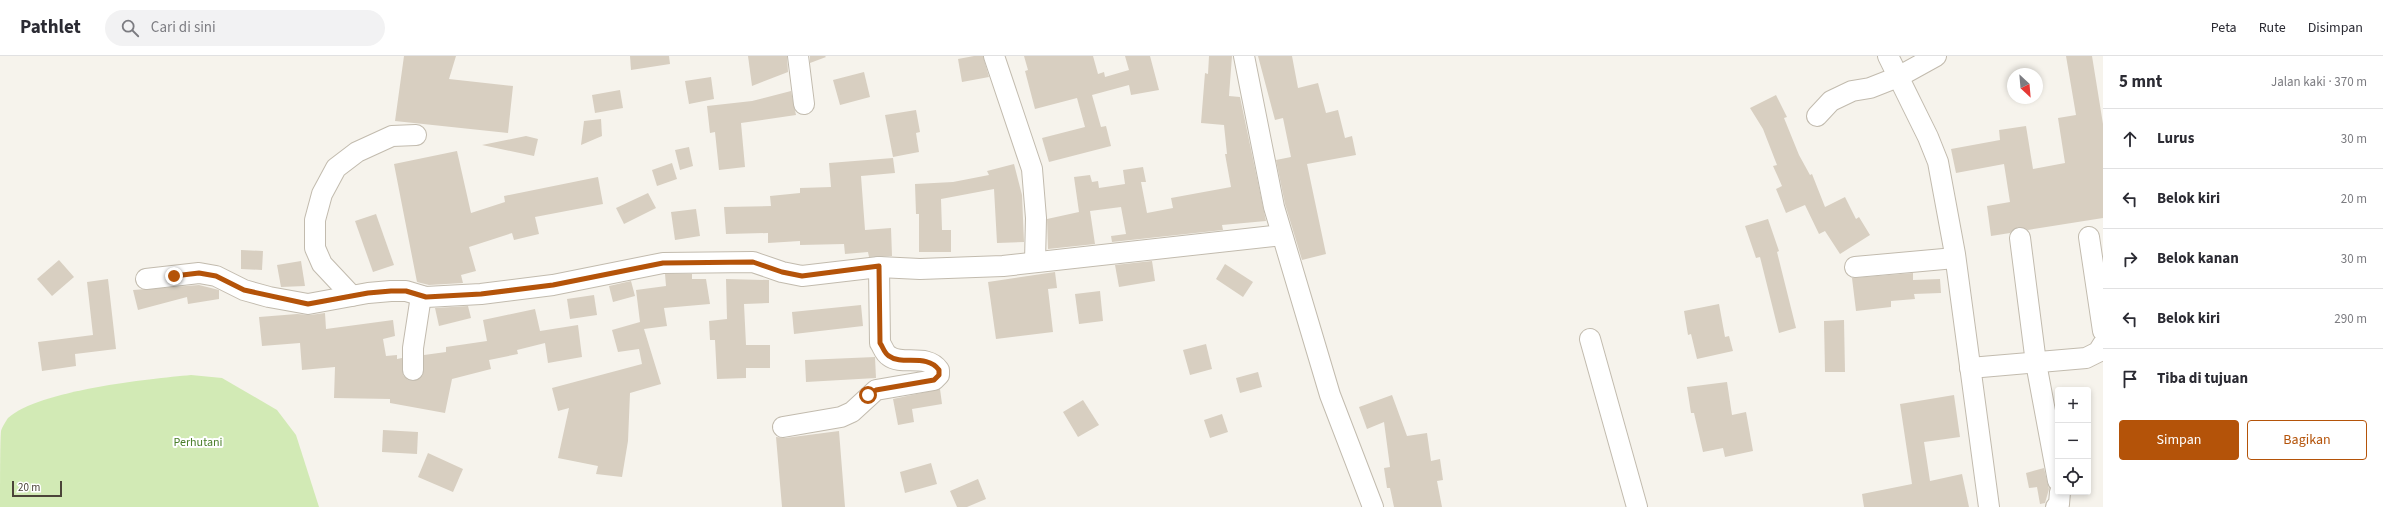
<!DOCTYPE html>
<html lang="id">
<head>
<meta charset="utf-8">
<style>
  :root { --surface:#fff; --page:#f2f2f3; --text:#2b2b33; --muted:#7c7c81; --line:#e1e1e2; --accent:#b45309 }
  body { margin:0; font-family:"Source Sans 3",sans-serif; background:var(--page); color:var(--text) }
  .controls { position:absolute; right:12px; bottom:12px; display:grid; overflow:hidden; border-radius:4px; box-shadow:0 2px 6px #0003 }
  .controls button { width:36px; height:36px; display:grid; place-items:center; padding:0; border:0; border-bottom:1px solid var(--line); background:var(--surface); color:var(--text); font:20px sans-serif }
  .compass { position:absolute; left:2007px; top:12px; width:36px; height:36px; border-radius:50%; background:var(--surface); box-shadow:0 2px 6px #0003; rotate:154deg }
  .scale { position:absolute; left:12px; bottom:10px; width:50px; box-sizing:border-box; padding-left:4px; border:2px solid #4b4439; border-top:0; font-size:11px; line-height:14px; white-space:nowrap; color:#4b4439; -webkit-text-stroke:3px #fff; paint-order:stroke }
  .stop { position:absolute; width:12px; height:12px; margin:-9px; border:3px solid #b45309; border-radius:50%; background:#fff }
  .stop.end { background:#b45309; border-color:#fff; box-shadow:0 1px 4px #0008 }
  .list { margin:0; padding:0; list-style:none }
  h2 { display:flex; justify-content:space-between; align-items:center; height:52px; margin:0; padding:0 16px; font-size:17px }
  h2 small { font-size:13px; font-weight:400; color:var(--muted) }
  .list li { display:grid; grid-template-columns:26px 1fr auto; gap:12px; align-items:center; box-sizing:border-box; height:60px; padding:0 16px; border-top:1px solid var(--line) }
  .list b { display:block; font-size:15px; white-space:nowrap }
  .list em { font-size:13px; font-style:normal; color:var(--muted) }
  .actions { display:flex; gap:8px; padding:12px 16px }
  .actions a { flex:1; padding:9px 0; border:1px solid var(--accent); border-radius:4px; text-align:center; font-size:14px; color:var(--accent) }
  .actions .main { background:var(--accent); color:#fff }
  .icon { flex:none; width:22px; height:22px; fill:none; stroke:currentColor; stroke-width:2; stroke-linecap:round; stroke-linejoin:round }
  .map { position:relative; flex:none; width:2103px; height:451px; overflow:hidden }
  header { display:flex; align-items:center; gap:24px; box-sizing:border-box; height:56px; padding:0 20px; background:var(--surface); border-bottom:1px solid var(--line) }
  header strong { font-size:19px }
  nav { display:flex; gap:22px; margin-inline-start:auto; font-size:14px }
  .search { width:280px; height:36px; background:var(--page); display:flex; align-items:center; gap:10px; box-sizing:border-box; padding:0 14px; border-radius:22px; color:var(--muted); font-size:15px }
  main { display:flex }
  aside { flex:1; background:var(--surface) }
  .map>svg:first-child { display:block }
</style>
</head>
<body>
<header>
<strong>Pathlet</strong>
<div class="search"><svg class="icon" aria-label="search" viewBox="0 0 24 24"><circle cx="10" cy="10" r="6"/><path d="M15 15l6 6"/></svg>Cari di sini</div>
<nav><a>Peta</a><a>Rute</a><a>Disimpan</a></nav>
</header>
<main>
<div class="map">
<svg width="2103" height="451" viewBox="0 0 2103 451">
  <rect width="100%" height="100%" fill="#f6f3ec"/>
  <path fill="#d2eab5" d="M191,319L222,322L277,354L296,379L319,451H0C0,437 0,384 1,375C2,371 6,365 8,362C39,334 149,323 191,319Z"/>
  <g fill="#d8cfc1">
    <polygon points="404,0 456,0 449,23 513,30 508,77 395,65"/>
    <polygon points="630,0 669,0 670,8 631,14"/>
    <polygon points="748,0 787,0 788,16 752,30"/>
    <polygon points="810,0 825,0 826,1 810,7"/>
    <polygon points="974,0 983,0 989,21 962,26 958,3"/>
    <polygon points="1024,0 1093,0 1098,18 1104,16 1105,21 1129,14 1125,0 1150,0 1159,34 1131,39 1129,29 1092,39 1101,71 1106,70 1111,90 1049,106 1042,82 1085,71 1077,42 1035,53 1025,15 1028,14"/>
    <polygon points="1209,0 1232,0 1229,40 1240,41 1266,165 1222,169 1223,174 1112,186 1111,180 1126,178 1121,151 1090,155 1095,188 1048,193 1047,163 1079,156 1074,121 1090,119 1092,126 1098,125 1099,132 1125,128 1123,114 1143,111 1146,126 1141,126 1147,157 1173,152 1171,142 1231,131 1225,98 1227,98 1224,69 1201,67 1205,17 1208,18"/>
    <polygon points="1258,0 1292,0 1298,32 1318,27 1326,57 1338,54 1345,82 1352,80 1356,99 1307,108 1326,198 1302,204 1285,148 1276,104 1291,101 1283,62 1275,64"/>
    <polygon points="2066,0 2092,0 2103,68 2103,162 2028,174 2018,171 2010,177 1991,180 1987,150 2010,146 2004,108 1956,117 1951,93 2000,84 1999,74 2026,70 2033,113 2065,107 2058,62 2076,59"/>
    <polygon points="864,16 870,41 840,49 833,24"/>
    <polygon points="711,21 714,43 689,48 685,25"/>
    <polygon points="620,34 623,52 595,57 592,39"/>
    <polygon points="791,35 796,59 741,67 745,111 719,114 715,76 710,77 707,50 752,45"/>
    <polygon points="1776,39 1787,61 1784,62 1799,99 1810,119 1812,118 1825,151 1845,141 1856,163 1859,161 1870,179 1840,198 1825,175 1819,178 1805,149 1786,157 1776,133 1782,130 1773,110 1777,109 1763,73 1750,52"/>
    <polygon points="916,54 920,76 916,77 919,96 893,101 885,59"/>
    <polygon points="601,63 602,80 581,89 584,65"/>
    <polygon points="526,80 538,83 534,100 482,89"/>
    <polygon points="689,91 693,110 680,114 675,94"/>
    <polygon points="457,95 471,157 505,146 504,140 598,121 603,148 535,161 539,178 514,184 512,177 469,191 476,215 461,219 463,227 429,229 417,226 394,108"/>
    <polygon points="893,102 895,117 861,120 865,174 891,172 892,200 869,201 868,196 845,198 844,188 800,189 800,185 768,187 768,177 726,178 724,151 771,150 770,140 800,137 800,132 831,131 829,107"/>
    <polygon points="672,107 677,123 657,130 652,114"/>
    <polygon points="1014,108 1022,139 1024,186 997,187 994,133 941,143 942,174 951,174 951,196 919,196 919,158 916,158 915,128 953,126 989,119 987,115"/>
    <polygon points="648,137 656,152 624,168 616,152"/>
    <polygon points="696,153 700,180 675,184 671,156"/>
    <polygon points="376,158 394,209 373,216 355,165"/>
    <polygon points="1768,163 1779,195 1777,196 1796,272 1779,277 1760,201 1756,202 1745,170"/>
    <polygon points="241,194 263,195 262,214 241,213"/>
    <polygon points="59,204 74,221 52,240 37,223"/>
    <polygon points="301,205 305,230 281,231 277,209"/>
    <polygon points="1152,205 1155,225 1119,231 1115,209"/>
    <polygon points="1225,208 1253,226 1243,241 1216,223"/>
    <polygon points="1055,216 1057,232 1048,233 1053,276 996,283 988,226"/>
    <polygon points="1913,217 1913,224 1940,223 1941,237 1914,238 1915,243 1891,245 1891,251 1856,255 1852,222"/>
    <polygon points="665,218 692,218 692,223 706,223 710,248 664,252 667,270 644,273 661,328 630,337 628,385 622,421 596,418 598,410 558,402 569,352 558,355 552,332 642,308 639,293 618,296 612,274 640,266 636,234 666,230"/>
    <polygon points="108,223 116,293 75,298 76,310 42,315 38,286 93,279 87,226"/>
    <polygon points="726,223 769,224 769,247 744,248 746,289 770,289 770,312 746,312 746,322 717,323 715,284 710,284 709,265 727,263"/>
    <polygon points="631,225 635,240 613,246 609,230"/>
    <polygon points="199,229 219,234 219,243 188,248 187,241 138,254 133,234"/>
    <polygon points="1100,235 1103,265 1079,268 1075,238"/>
    <polygon points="594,239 597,259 570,263 567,243"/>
    <polygon points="1719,248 1725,281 1729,280 1733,295 1697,303 1691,278 1688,279 1684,255"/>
    <polygon points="861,249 863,270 794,278 792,256"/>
    <polygon points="468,250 471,262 439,270 435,252"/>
    <polygon points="535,253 540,275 578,269 582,301 548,307 545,287 517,294 518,298 489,304 491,313 452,323 445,357 390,347 390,343 334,342 335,311 302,314 300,287 262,290 259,261 297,258 310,259 325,257 326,273 393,264 395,280 383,283 386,300 397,299 397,303 402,302 403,319 408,324 413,325 423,319 424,299 446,296 446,291 487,285 483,264"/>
    <polygon points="1844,264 1845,316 1825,316 1824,265"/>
    <polygon points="1206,288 1212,313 1190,319 1183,294"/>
    <polygon points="875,301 876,322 806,326 805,304"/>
    <polygon points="1258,316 1262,331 1240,337 1236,322"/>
    <polygon points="1727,326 1732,359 1746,356 1753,395 1725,401 1723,392 1703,396 1694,357 1691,357 1687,331"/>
    <polygon points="940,333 942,348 912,353 914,366 898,369 893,343"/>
    <polygon points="1392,339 1407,380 1427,377 1431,405 1440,403 1443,424 1437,425 1442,451 1394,451 1390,432 1387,432 1384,412 1390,411 1384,366 1367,373 1359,351"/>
    <polygon points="1954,339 1960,381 1924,386 1930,425 1962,418 1969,451 1864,451 1862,438 1912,428 1900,348"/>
    <polygon points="1083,344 1099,369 1078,381 1063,356"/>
    <polygon points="1222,358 1228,376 1210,382 1204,364"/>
    <polygon points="383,374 418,376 417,398 382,396"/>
    <polygon points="839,375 845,451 782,451 776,381 785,382"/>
    <polygon points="428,397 463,413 453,436 418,421"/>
    <polygon points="931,407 937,428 905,437 900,416"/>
    <polygon points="2044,412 2049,433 2045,447 2040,448 2037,431 2029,432 2026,417"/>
    <polygon points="978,423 986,443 967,451 957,451 950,435"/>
  </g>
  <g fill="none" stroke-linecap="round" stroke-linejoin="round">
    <g stroke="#c2bbae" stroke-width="22">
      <g id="minor">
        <polyline points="798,0 804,48"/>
        <polyline points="994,0 1032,113 1036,162 1035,206"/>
        <polyline points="1244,0 1274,151 1330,339 1373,451"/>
        <polyline points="1888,0 1928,81 1938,106 1955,198 1989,451"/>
        <polyline points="1817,60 1831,45 1852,35 1870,32 1898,21 1936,0"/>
        <polyline points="2089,181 2103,275"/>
        <polyline points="2020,182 2036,307 2058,425"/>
        <polyline points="1855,211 1955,202"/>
        <polyline points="146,223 199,217 216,220 244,234 269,241 308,248 368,237 391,235 406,235 426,241 481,238 553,229 663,207 753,206 782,216 802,220 879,211 920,213 1003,210 1282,179"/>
        <polyline points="352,240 322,208 315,192 315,164 322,138 336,112 357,96 392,80 416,79"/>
        <polyline points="1590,283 1637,451"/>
        <polyline points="1970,312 2086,302 2098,296 2103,288"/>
        <polyline points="413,314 413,292 421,240"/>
        <path d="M783,371L841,361L852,356L876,334L934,324L939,319V314C927,297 902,310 889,300C884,297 883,291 880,287L879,211"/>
        <polyline points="2056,451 2059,448 2060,436"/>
      </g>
    </g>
    <use href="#minor" stroke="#fff" stroke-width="20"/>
  </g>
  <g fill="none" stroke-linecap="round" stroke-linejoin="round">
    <path stroke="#b45309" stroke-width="5" d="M174,220L199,217L216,220L244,234L308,248L368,237L391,235H406L426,241L481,238L553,229L663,207L753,206L782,216L802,220L879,210L880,287C883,291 884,297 889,300C902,310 927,297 939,314V319L934,324L876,334L868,339"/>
  </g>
  <g text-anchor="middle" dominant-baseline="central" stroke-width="4" stroke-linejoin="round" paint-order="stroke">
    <g font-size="12" fill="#4a7f2a" stroke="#fff">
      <text x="198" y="386">Perhutani</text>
    </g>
  </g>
</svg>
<div class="controls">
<button>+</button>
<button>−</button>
<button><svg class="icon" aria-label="locate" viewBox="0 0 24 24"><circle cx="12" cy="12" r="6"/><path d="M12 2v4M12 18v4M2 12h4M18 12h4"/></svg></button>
</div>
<svg class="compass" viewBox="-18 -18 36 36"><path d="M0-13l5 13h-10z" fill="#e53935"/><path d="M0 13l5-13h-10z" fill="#7c7c81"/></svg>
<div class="scale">20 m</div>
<div class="stop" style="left:868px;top:339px"></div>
<div class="stop end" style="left:174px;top:220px"></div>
</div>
<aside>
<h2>5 mnt<small>Jalan kaki · 370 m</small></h2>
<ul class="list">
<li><svg class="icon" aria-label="ahead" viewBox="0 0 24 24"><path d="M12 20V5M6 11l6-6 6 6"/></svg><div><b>Lurus</b></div><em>30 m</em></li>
<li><svg class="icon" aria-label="left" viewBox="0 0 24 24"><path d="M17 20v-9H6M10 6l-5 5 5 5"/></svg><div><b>Belok kiri</b></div><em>20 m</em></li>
<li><svg class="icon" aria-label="right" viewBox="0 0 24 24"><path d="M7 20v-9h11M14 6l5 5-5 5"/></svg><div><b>Belok kanan</b></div><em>30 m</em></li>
<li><svg class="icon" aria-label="left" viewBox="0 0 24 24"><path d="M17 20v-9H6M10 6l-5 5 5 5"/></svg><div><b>Belok kiri</b></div><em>290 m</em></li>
<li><svg class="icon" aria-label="arrive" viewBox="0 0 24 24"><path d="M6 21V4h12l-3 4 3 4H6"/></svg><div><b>Tiba di tujuan</b></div></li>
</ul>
<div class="actions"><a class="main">Simpan</a><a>Bagikan</a></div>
</aside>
</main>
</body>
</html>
